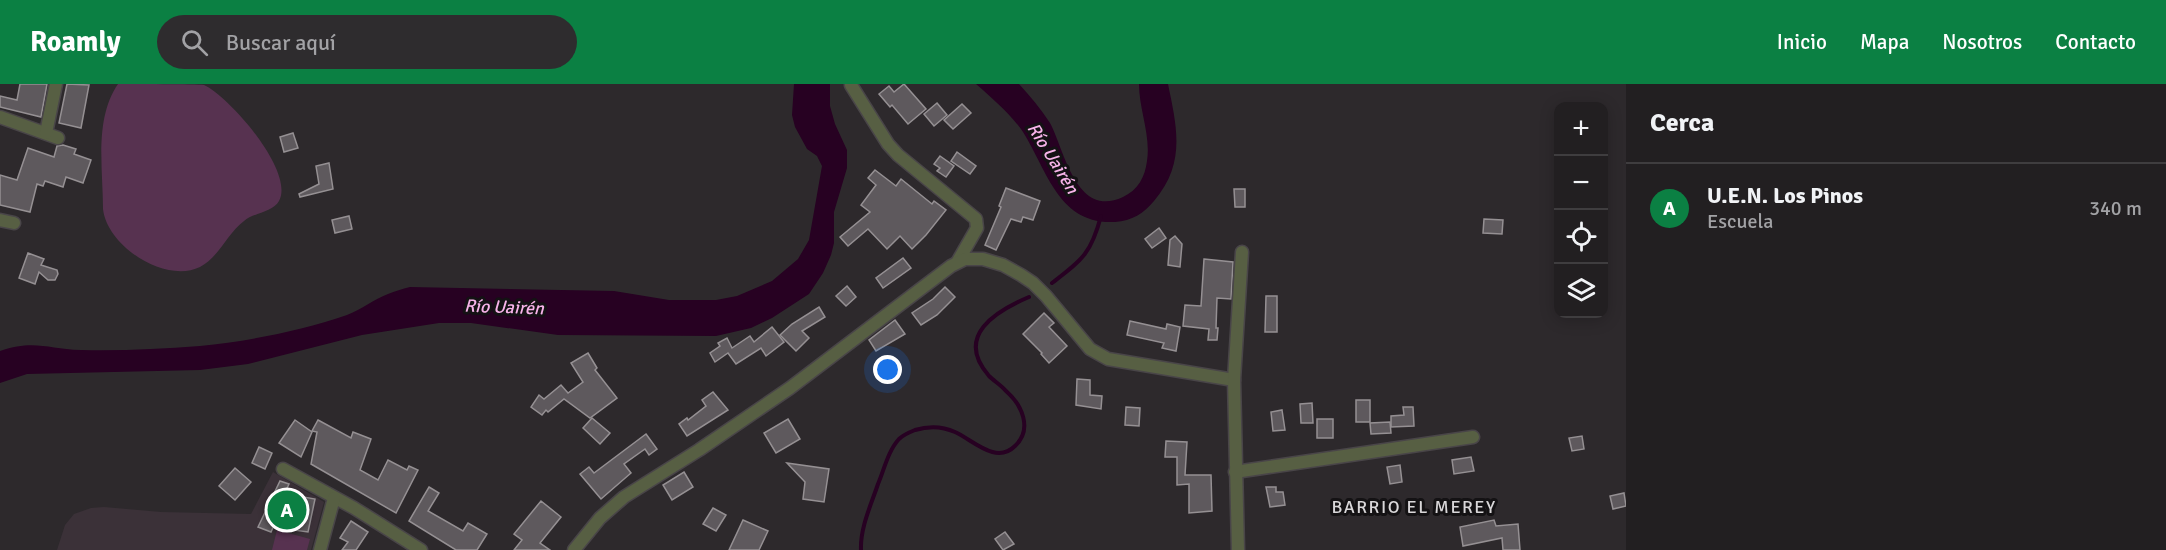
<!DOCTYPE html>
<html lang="es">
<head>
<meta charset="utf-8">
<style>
  :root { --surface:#221f21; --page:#2e2c2e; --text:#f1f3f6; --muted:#a2a2a5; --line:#3f3d3f; --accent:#0b8043 }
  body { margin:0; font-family:Signika,sans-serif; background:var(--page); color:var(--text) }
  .controls { position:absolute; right:18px; top:18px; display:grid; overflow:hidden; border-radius:12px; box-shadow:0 3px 15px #0003 }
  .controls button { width:54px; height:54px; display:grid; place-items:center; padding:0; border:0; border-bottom:2px solid var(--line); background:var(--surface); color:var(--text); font:30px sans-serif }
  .you { position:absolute; left:888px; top:286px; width:21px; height:21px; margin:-15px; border:4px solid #fff; border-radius:50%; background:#1a73e8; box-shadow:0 0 0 9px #1a73e833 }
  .badge { display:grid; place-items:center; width:39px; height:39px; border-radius:50%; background:var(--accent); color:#fff; font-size:20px; font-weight:700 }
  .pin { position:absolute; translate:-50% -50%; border:3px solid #fff; box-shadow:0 2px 6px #0006 }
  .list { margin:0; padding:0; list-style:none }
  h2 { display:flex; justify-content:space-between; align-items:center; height:78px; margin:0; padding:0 24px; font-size:26px }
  h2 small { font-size:20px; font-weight:400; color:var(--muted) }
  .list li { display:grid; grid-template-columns:39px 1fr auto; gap:18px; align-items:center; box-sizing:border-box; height:90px; padding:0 24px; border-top:2px solid var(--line) }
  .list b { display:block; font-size:22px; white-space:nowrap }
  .list p { margin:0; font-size:20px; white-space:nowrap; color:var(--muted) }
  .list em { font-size:20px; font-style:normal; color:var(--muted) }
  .icon { flex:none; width:33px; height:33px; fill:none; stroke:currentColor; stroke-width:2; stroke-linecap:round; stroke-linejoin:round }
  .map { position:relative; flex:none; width:1626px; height:466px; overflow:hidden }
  header { display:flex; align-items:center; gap:36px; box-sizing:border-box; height:84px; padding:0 30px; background:var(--accent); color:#fff }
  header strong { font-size:28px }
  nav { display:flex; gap:33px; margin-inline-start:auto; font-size:21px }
  .search { width:420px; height:54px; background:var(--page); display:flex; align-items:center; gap:15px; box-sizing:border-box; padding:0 21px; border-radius:33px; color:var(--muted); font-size:22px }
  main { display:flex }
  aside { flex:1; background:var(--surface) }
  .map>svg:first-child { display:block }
</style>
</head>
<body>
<header>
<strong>Roamly</strong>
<div class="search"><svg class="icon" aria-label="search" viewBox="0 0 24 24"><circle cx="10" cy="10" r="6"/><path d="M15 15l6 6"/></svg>Buscar aquí</div>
<nav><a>Inicio</a><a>Mapa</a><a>Nosotros</a><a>Contacto</a></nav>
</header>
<main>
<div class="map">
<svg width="1626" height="466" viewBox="0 0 1626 466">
  <rect width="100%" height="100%" fill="#2d292c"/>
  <polygon fill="#3b3138" points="273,388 324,418 311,466 57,466 65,441 74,430 91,424 104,423 161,428 251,430"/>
  <g fill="#573250">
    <path d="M118,0C132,0 196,0 204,1C230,13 295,88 279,117C273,128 253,129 244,137C227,150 219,173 200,183C165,200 107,162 103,125C103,85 94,35 118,0Z"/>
    <polygon points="277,446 310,455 307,466 272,466"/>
  </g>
  <g fill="#270122">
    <path d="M794,0H830V22L835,40L847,66V84L834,128V159L831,171L823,189L809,210L772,234L751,244L716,252L558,251L471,239H439L362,251L248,280L200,286L27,290L0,299V267C34,255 48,265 81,266C120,267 160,265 200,262C249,257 300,247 347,231C361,226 374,215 388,210C395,207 402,205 410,203L614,207L669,216H716L737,212L772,197L798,175L809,156L822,82L817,72L807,65L795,43L792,31Z"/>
    <path d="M976,0H1019C1030,12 1041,25 1050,39C1065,67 1076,135 1123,113C1138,106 1145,93 1147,77C1151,51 1139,26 1139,0H1168C1177,44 1186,79 1154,117C1144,129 1132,137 1115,138C1057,141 1047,84 1021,45C1008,28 992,14 976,0Z"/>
  </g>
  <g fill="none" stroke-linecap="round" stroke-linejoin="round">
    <g stroke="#270122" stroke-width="4">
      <path d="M1052,199C1082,176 1091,170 1101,132"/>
      <path d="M861,466C860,444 871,421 878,400C884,386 888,367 899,355C903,351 910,348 915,346C928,342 942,342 955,348C973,356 996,381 1015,362C1033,345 1022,321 1006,307C1001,301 994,297 989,292C954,252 996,227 1029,213"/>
    </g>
  </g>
  <g fill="#5e595d" stroke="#959093" stroke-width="1.5">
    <polygon points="20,0 47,0 41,33 0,23 0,12 17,16"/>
    <polygon points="67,0 89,1 81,44 59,39"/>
    <polygon points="904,0 926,25 908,40 892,21 890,23 879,10 889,2 894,8"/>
    <polygon points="937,19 947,31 934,42 924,30"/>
    <polygon points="962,20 971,29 953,45 944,36"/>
    <polygon points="293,49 298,64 284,68 280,53"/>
    <polygon points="63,61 76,65 74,70 91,76 83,99 66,93 63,103 45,97 43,102 37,100 30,128 0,121 0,91 17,96 28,64 54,73 57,62"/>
    <polygon points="957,68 976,82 970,90 951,77"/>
    <polygon points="940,72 954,82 946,93 937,87 940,84 934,80"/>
    <polygon points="329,79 333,105 300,113 299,110 319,100 316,82"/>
    <polygon points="875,86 896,102 901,95 932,120 934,117 946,126 926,151 912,165 900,152 887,165 868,145 848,162 840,153 870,128 861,121 876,101 868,94"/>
    <polygon points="1006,104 1040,117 1033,136 1023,133 1021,138 1011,135 996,166 985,161 1001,123 999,122"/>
    <polygon points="1234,105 1245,105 1245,123 1235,123"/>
    <polygon points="349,132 352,145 335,149 332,136"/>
    <polygon points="1484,135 1503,136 1502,150 1483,149"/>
    <polygon points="1159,144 1166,154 1152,164 1145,155"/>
    <polygon points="1175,152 1182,160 1180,183 1168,181 1170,156"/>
    <polygon points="28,169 44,175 41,181 57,186 58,190 55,196 48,196 39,188 35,200 19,194"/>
    <polygon points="903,174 911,184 883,204 876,194"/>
    <polygon points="1204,175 1233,178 1231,215 1217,214 1216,244 1218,244 1217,256 1208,256 1209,245 1183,242 1185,221 1201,222"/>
    <polygon points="847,202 856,213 846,222 836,212"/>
    <polygon points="945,203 955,213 937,231 921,241 912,229 933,215"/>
    <polygon points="1266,212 1277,212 1277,248 1265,248"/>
    <polygon points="819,223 825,233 802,247 809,254 796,267 780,251 792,240"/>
    <polygon points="1044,229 1054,239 1049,243 1067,262 1049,279 1041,270 1042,269 1023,250"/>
    <polygon points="895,236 905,250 876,267 869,256"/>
    <polygon points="1130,237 1166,245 1167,240 1180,243 1176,267 1162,264 1164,259 1127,251"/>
    <polygon points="772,243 784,258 766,272 761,264 736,280 728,269 715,278 710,269 720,262 718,259 727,254 732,264 750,252 754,258"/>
    <polygon points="588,269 597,284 595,286 617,314 590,334 564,315 548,328 546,326 542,331 531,323 539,311 544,315 561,301 568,309 583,298 571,279"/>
    <polygon points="1077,295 1090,296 1090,311 1102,312 1101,325 1076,321"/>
    <polygon points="713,308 728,326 687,352 679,340 687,334 688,336 706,322 702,316"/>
    <rect x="1356" y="316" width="14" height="22"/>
    <polygon points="1312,319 1313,339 1301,339 1300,320"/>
    <polygon points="1126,323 1140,324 1139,342 1125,341"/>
    <polygon points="1403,323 1413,323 1414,342 1391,343 1391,332 1404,331"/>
    <polygon points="1282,326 1285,346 1273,347 1271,328"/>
    <polygon points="592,334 610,349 600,360 583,344"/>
    <polygon points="788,335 800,355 776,369 764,349"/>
    <rect x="1317" y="335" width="16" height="19"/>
    <polygon points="295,336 312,348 301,373 279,359"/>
    <polygon points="318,336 351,354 353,348 371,355 360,386 378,396 388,376 407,386 409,382 418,386 396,429 311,380 317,348 312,347"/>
    <polygon points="1390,338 1391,349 1371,350 1370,339"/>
    <polygon points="646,350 657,365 649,371 645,365 624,380 631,389 601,415 580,390 589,383 594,389"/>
    <polygon points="1582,352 1584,365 1572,367 1569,354"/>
    <polygon points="1166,357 1187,358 1185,391 1211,391 1212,427 1189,429 1189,400 1177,401 1177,373 1165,373"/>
    <polygon points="259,363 272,369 265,385 252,379"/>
    <polygon points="1471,373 1474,387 1454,390 1452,376"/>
    <polygon points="787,379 829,385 824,418 803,415 805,398"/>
    <polygon points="1400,381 1402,398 1390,400 1387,383"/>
    <polygon points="235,384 251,398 235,416 219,402"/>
    <polygon points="684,388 693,403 672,416 663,401"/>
    <polygon points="280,397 289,400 280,420 300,430 304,413 315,415 308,448 294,446 276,437 271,448 258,443"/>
    <polygon points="429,403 439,409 428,427 463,447 468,439 487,450 477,466 456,466 409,437"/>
    <polygon points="1266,403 1276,403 1276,408 1283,408 1285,421 1270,423"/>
    <polygon points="1624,409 1626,422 1613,425 1610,412"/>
    <polygon points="541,417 561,433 540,459 550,466 514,466 522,456 514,450"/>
    <polygon points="713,424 726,431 716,447 703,440"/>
    <polygon points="743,436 768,447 759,466 729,466"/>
    <polygon points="1494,436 1496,442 1518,440 1520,466 1503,466 1502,454 1463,462 1460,443"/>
    <polygon points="351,437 368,448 356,466 342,466 348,458 340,454"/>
    <polygon points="1005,448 1014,460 1003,466 995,455"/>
  </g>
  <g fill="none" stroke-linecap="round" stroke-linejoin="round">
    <g stroke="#494548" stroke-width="15">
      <g id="street">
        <polyline points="851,1 888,60 898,71 976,135 977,144 958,177"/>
        <polyline points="0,33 58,54"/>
        <polyline points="46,49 56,0"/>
        <polyline points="0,136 14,139"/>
        <polyline points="283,385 354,424 421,466"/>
        <polyline points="1235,388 1473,353"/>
        <polyline points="320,466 334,414"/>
        <polyline points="574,466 600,434 624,413 699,366 790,304 951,182 965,175 983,175 1003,181 1021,191 1033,199 1046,212 1090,265 1108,275 1234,296"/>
        <polyline points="1238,466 1234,296 1242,168"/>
      </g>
    </g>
    <use href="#street" stroke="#575f43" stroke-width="12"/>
  </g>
  <g text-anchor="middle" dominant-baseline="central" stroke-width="6" stroke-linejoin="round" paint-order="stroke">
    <g font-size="18" font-style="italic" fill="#f7b3e9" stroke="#141214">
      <text transform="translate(1053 74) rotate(58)">Río Uairén</text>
      <text transform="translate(504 223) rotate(2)">Río Uairén</text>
    </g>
    <g font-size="18" letter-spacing="1.5" fill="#d9d7d9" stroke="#141214">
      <text x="1414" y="423">BARRIO EL MEREY</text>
    </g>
  </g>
</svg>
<div class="controls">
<button>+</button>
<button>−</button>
<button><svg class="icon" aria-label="locate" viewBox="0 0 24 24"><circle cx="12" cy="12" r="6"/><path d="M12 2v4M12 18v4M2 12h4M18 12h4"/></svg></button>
<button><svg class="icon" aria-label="layers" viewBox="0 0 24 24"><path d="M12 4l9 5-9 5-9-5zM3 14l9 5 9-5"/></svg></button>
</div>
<div class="you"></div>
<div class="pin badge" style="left:287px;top:426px">A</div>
</div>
<aside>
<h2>Cerca<small></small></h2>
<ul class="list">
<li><span class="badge">A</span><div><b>U.E.N. Los Pinos</b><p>Escuela</p></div><em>340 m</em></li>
</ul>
</aside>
</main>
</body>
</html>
